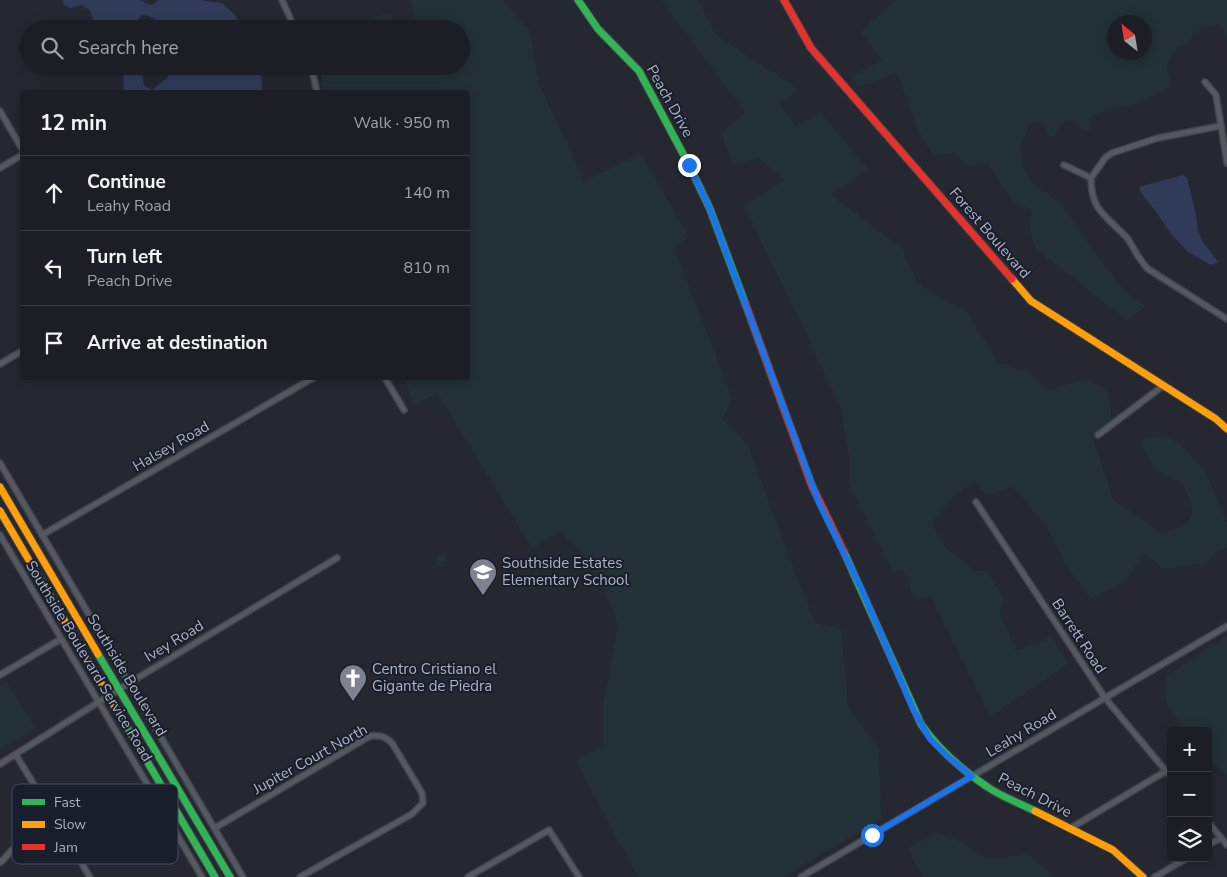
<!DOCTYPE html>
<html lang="en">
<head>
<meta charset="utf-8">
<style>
  :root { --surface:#1c1e25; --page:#25272d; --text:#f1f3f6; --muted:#a0a2a7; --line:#3a3c42 }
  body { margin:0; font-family:"Nunito Sans",sans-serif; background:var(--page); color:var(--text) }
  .controls { position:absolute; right:15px; bottom:15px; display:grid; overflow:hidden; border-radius:5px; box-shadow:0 2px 12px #0003 }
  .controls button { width:45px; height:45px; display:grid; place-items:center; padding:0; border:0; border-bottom:1px solid var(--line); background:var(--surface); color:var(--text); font:25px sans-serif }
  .compass { position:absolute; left:1107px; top:15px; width:45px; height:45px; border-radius:50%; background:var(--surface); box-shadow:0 2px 12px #0003; rotate:330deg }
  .stop { position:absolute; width:15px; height:15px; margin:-11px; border:4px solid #1a73e8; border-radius:50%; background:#fff }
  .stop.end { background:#1a73e8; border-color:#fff; box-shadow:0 1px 5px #0008 }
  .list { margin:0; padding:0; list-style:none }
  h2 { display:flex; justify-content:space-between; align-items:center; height:65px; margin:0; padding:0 20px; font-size:21px }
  h2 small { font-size:16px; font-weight:400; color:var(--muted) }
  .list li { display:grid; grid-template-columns:32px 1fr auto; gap:15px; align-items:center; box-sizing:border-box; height:75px; padding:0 20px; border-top:1px solid var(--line) }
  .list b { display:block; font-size:19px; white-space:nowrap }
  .list p { margin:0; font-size:16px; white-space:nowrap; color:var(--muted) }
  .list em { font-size:16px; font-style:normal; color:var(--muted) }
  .icon { flex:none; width:28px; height:28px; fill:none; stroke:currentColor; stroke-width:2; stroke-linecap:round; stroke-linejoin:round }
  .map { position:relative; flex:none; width:1227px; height:877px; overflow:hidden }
  .search { position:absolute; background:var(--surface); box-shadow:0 2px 12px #0003; left:20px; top:20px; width:450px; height:55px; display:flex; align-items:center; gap:12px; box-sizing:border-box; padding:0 18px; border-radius:28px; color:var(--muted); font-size:19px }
  .panel { position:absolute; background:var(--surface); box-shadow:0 2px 12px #0003; left:20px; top:90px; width:450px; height:290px; border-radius:5px }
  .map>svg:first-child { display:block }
</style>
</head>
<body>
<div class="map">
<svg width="1227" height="877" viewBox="0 0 1227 877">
  <rect width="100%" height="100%" fill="#252831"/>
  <g fill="#223137" fill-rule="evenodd">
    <polygon points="410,0 503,0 529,30 539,84 584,181 641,154 689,237 674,248 732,398 722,419 747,443 796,575 816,623 841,629 846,678 848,707 879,749 881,819 784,877 638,877 576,761 603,745 603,708 618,624 594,568 561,531 532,548 437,392 414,406 406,381 410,378 468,378 468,92 324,92 320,68 326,66 461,66 461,29 418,29"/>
    <polygon points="661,0 698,0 715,34 798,89 780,104 795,127 821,113 868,170 831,195 902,248 918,285 967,312 998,363 1029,372 1047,391 1085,378 1108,391 1112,419 1093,440 1113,500 1162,533 1185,526 1193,512 1184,485 1156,470 1141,445 1144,437 1165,436 1178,442 1205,472 1227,523 1227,548 1216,551 1205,564 1164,569 1146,554 1123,582 1090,599 1064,562 1046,525 1013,487 986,495 974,482 958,491 932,523 942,545 975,571 987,571 1004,599 999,611 1016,651 1052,637 1068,664 991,716 932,598 914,597 903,570 893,573 849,485 849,456 841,408 744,205 785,180 758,158 732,166 722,133 745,112"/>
    <path d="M897,0H1227V38L1218,24L1194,32L1190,42L1175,48L1167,65L1171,86L1140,103L1089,116L1091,129L1083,131L1074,120L1061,122L1055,136H1049L1041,121L1030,124L1020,145L1024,169L1032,183L1062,204L1091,248L1121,287L1145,307L1127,320L1036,249L1030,231L1032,210L1013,202L988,163L969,167L954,153L933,155L919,132L897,73L858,87L852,76L882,60L861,31ZM1114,22H1144V52H1114Z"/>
    <polygon points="388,13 400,29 342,29 342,27"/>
    <polygon points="444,554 448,560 445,565 440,568 436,566 437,557"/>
    <polygon points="1227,636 1227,775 1208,757 1208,731 1185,731 1177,719 1166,700 1166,676"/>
    <polygon points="6,682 36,729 0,749 0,686"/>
    <polygon points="938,833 962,842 986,860 1027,854 1055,877 923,877 907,849"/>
  </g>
  <g fill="#2f3b59">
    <polygon points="62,0 139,0 151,5 159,0 199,0 222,3 235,15 243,29 173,29 149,16 142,15 128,29 96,29 90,10 82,5 70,8 64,5"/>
    <polygon points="123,66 141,66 144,85 152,90 167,78 174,66 261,66 262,92 124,92"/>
    <polygon points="1183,175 1187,178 1196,215 1198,231 1203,242 1218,262 1211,265 1188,252 1171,234 1155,210 1141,193 1139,187"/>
  </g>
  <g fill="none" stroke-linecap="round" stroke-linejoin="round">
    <g stroke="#41434a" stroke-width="8">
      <g id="street">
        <polyline points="282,0 295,29"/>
        <polyline points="311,66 317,92"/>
        <polyline points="1205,82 1216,95 1227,163"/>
        <polyline points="0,111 22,149"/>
        <polyline points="1064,165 1091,178"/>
        <polyline points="0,168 22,155"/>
        <path d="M1091,178C1091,204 1099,211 1117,228C1121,232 1125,235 1128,239C1135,250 1139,260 1148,269L1227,319"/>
        <polyline points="1091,178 1105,158 1112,153 1158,138 1220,126"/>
        <polyline points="0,364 22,351"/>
        <polyline points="385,378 404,410"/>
        <polyline points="1098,435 1164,385"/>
        <polyline points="0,463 243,877"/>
        <polyline points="976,502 1105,698 1171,777"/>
        <polyline points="0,535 202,877"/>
        <polyline points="42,535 313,378"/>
        <polyline points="0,675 61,639"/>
        <polyline points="16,755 90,877"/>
        <polyline points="0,764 129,683 337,558"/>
        <polyline points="1208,822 1227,845"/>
        <path d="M215,828L370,736C380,735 385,736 392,743L422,793L423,803L412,814L300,877"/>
        <polyline points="1071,828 1166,771"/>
        <polyline points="1208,845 1221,838"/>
        <polyline points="1,862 12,850 57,823"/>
        <polyline points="468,877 549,830 579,877"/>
        <polyline points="801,877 1227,626"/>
        <polyline points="1155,877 1187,858"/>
      </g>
    </g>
    <g stroke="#41434a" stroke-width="9">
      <g id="fast">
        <polyline points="578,0 598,29 639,71 689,165 710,209 745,303"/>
        <path d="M844,552L921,724C938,749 961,769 986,786C1000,796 1019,803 1035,811"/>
        <polyline points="98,654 230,877"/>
        <polyline points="114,705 215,877"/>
      </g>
    </g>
    <g stroke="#41434a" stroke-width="9">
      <g id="slow">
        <polyline points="1012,279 1031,301 1216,419 1227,429"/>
        <polyline points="0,487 98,654"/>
        <polyline points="0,511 114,705"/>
        <polyline points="1035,811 1113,850 1143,877"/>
      </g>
    </g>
    <g stroke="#41434a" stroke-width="9">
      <g id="jam">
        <polyline points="784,0 811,48 1012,279"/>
        <polyline points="745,303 812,486 844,552"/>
      </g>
    </g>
    <use href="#street" stroke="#545860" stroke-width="5"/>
    <use href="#fast" stroke="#30b455" stroke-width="7"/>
    <use href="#slow" stroke="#ff9f0a" stroke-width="7"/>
    <use href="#jam" stroke="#e5322d" stroke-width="7"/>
  </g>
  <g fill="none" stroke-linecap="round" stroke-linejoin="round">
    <polyline stroke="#1a73e8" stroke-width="6" points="689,165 710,209 727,255 819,503 861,588 914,711 930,739 947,756 972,776 872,835"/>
  </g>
  <defs>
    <g id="school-pin" transform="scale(1.4375)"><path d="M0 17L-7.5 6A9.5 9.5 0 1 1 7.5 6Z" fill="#7d8291" stroke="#181e2c"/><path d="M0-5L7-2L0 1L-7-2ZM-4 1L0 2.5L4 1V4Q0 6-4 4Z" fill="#fff"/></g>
    <g id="church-pin" transform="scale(1.4375)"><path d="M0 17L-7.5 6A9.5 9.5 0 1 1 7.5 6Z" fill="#7d8291" stroke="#181e2c"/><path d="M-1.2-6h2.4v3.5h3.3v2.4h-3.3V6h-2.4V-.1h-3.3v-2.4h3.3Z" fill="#fff"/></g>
  </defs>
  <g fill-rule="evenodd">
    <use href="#school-pin" x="483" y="572"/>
    <use href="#church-pin" x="353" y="678"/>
  </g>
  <g text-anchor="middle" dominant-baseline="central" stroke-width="4" stroke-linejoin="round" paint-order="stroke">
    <g font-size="15" fill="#adb3c4" stroke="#181e2c">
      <text transform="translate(670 101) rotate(61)">Peach Drive</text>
      <text transform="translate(990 233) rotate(49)">Forest Boulevard</text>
      <text transform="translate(171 446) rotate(-30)">Halsey Road</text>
      <text transform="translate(1079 636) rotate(57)">Barrett Road</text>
      <text transform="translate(174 641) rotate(-31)">Ivey Road</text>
      <text transform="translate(89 661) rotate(59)">Southside Boulevard Service Road</text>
      <text transform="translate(127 675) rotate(59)">Southside Boulevard</text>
      <text transform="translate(1021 733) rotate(-31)">Leahy Road</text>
      <text transform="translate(310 759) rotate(-29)">Jupiter Court North</text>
      <text transform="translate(1035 795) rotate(27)">Peach Drive</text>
    </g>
    <g font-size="15" fill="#adb3c4" stroke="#181e2c" text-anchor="start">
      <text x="502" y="563">Southside Estates<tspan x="502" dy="17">Elementary School</tspan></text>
      <text x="372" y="669">Centro Cristiano el<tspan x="372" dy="17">Gigante de Piedra</tspan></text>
    </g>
  </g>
  <rect x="12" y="784" width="166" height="80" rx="8" fill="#181e2c" stroke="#454b5a" stroke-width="1"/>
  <rect x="22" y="799" width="23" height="6" fill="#30b455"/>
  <rect x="22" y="821" width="23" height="7" fill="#ff9f0a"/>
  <rect x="22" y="844" width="23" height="6" fill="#e5322d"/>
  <g font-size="14" fill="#adb3c4">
    <text x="54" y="807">Fast</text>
    <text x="54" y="829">Slow</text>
    <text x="54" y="852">Jam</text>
  </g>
</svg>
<div class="controls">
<button>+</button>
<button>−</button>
<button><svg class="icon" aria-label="layers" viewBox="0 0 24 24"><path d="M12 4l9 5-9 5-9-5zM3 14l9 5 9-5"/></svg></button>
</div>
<svg class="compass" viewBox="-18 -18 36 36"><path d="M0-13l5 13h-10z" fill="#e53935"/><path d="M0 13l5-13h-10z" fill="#a0a2a7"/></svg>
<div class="stop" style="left:872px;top:835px"></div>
<div class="stop end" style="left:689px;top:165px"></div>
<div class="search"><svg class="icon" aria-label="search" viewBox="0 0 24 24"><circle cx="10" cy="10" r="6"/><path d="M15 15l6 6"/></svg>Search here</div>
<section class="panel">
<h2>12 min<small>Walk · 950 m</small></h2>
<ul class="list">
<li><svg class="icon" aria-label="ahead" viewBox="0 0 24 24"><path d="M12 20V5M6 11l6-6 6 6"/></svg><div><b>Continue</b><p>Leahy Road</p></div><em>140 m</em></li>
<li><svg class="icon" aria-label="left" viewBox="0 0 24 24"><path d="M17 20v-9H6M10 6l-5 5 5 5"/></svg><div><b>Turn left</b><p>Peach Drive</p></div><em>810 m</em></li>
<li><svg class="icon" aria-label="arrive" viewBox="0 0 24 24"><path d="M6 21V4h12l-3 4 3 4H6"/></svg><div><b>Arrive at destination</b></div></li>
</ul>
</section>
</div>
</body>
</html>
